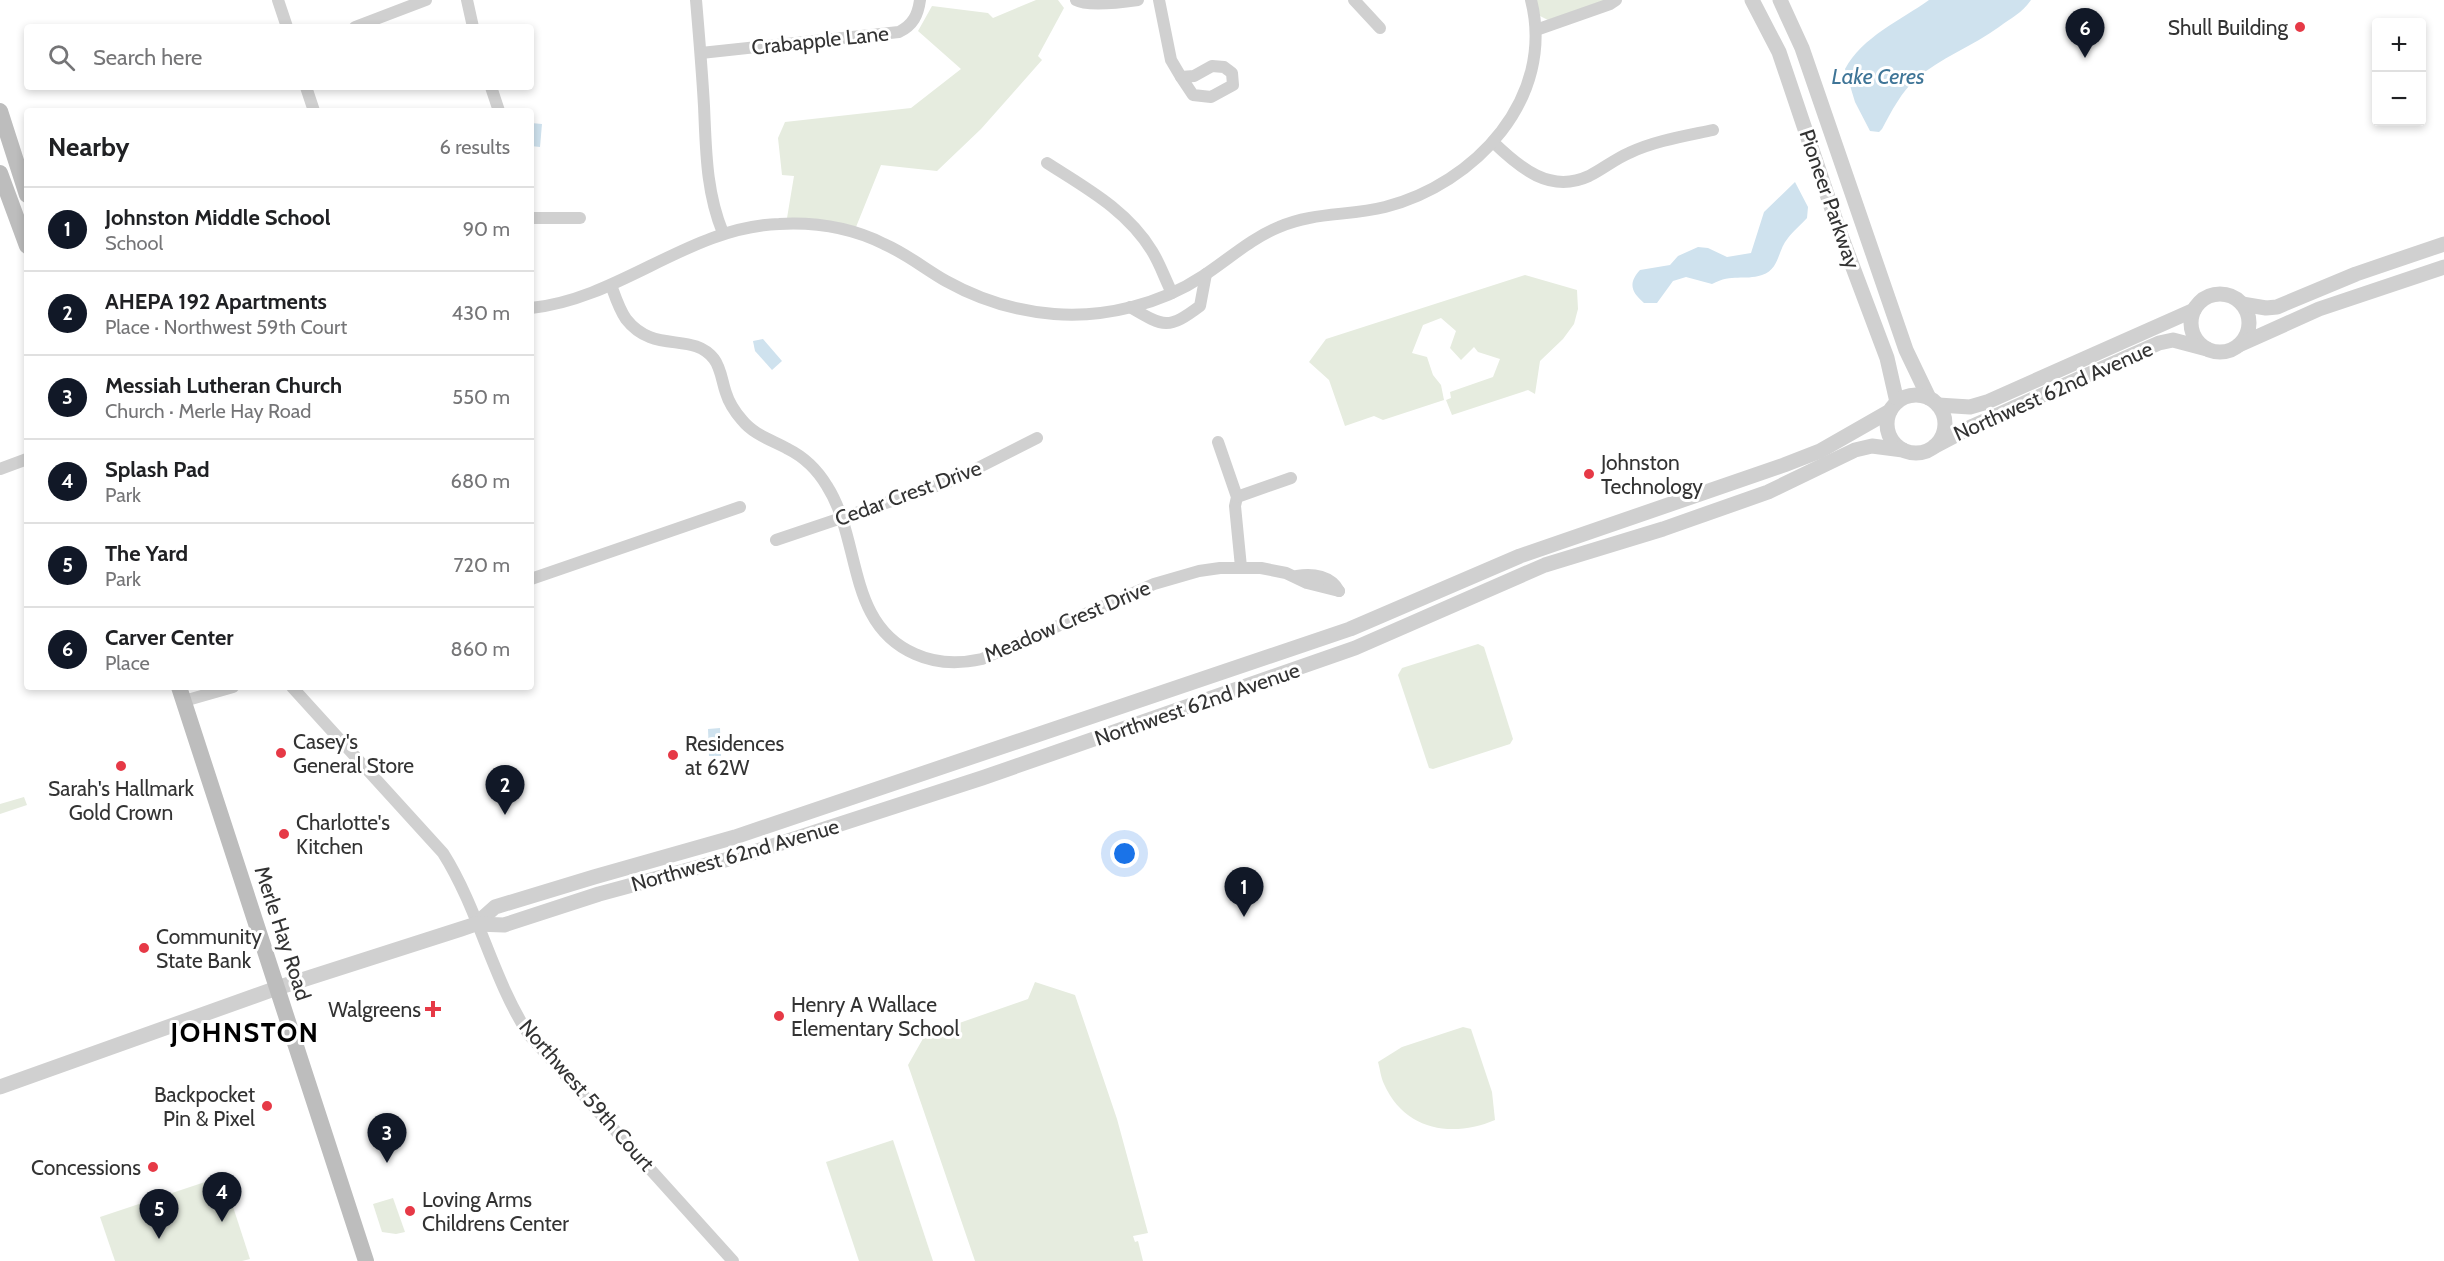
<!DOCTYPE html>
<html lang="en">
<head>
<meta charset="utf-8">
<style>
  :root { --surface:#fff; --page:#f6f6f6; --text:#202124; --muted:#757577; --line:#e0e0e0; --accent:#111827 }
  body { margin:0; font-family:Cabin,sans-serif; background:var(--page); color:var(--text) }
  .controls { position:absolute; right:18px; top:18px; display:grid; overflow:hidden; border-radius:6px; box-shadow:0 3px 9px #0003 }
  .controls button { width:54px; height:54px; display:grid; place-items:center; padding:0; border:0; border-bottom:2px solid var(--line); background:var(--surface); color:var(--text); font:30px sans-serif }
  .you { position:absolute; left:1125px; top:854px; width:21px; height:21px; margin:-15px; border:4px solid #fff; border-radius:50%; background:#1a73e8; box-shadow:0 0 0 9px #1a73e833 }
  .badge { display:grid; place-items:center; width:39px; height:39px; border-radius:50%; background:var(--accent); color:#fff; font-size:20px; font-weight:700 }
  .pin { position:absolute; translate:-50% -50px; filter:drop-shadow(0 2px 3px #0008) }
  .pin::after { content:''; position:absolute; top:32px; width:21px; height:18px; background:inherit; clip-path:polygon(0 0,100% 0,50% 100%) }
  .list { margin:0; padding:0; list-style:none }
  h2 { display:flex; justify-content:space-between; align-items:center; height:78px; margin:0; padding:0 24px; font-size:26px }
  h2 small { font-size:20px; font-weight:400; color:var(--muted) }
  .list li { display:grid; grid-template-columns:39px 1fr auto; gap:18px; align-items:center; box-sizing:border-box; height:84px; padding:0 24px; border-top:2px solid var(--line) }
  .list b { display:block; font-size:22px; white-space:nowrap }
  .list p { margin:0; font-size:20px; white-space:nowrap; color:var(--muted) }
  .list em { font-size:20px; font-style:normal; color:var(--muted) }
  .icon { flex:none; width:33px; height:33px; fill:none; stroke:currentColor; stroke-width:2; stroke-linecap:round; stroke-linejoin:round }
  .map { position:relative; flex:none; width:2444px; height:1261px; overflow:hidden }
  .search { position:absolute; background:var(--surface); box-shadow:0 3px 9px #0003; left:24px; top:24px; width:510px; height:66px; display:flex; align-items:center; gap:15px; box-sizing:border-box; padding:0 21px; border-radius:6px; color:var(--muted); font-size:22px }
  .panel { position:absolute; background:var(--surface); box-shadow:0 3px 9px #0003; left:24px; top:108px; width:510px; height:582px; border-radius:6px }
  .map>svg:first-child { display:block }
</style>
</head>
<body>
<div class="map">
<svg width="2444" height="1261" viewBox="0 0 2444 1261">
  <rect width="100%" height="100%" fill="#fff"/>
  <g fill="#e6ecdf">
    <polygon points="1036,0 1058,0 1064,8 1038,56 1042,60 981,129 937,171 881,165 856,227 821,220 787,218 794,176 782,175 778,138 785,122 911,108 961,69 918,31 932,6 988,13 993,18"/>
    <polygon points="1536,0 1610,0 1548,20 1540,16"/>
    <polygon points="1525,275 1577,290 1578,309 1574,324 1563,339 1540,361 1535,394 1528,390 1452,415 1446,400 1451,398 1450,392 1493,377 1500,359 1478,352 1474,347 1461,360 1450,348 1456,331 1441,318 1423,325 1412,353 1427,357 1433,375 1441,385 1444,400 1383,420 1374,416 1345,426 1329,380 1309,362 1326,339"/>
    <polygon points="1478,644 1484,647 1513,739 1510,744 1433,769 1429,768 1398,675 1402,668"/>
    <polygon points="24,797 27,805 0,814 0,804"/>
    <polygon points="1035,982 1075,995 1117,1119 1148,1233 1133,1236 1135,1242 1138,1241 1143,1261 975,1261 908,1065 925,1035 1028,999"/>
    <path d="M1463,1027L1471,1029L1492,1092L1495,1120C1453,1138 1405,1131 1384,1084C1381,1078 1380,1069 1378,1062L1402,1047Z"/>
    <polygon points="893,1140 933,1261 859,1261 826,1162"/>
    <polygon points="223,1176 250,1259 242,1261 115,1261 100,1217"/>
    <polygon points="393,1198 405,1232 396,1234 382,1232 373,1204"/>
  </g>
  <g fill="#cfe2ee">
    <path d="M1929,0H2031C2022,13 2011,18 1999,27C1973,46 1940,58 1916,79C1902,91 1891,112 1882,129L1879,132L1870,131L1855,102L1845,69C1862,37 1901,20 1929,0Z"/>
    <polygon points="531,123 542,124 540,147 531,146"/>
    <path d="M1795,182L1808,207L1807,218C1801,225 1793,231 1788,238C1777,251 1780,269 1762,275C1743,281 1733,273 1712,284L1686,277L1673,281L1657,303H1644C1631,292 1628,283 1640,270L1670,265L1678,256L1698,247L1708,248L1727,257L1751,253L1764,212Z"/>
    <polygon points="763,339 782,361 772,370 755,351 753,341"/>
    <polygon points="720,728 721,756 709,756 708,729"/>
  </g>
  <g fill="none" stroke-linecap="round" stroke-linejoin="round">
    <g stroke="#d0d0d0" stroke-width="12">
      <polyline points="278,0 287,27"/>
      <polyline points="467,0 473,27"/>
      <path d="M696,0C699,35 702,71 704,106C706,150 706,192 723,233"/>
      <path d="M1076,0C1088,7 1124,2 1138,0"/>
      <polyline points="1159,0 1171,60 1181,77"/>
      <polyline points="1354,0 1380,28"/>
      <polyline points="355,27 426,0"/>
      <polyline points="1536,30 1610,4 1616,0"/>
      <path d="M701,53L899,32C913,25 918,15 920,0"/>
      <polygon points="1212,66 1224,67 1232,73 1233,85 1211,97 1193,95 1181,77 1194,76"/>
      <polyline points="306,87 314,111"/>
      <polyline points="491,87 499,111"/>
      <path d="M1493,142C1520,168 1550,194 1589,176C1603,169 1615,159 1629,153C1654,141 1685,136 1713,130"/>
      <path d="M1047,163C1086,188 1127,210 1152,251C1160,264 1165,279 1172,293"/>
      <polyline points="531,218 580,218"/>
      <path d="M611,285C615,296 619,309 626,319C654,355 692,331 714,359C721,368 722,382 726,393C729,403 735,412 742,420C754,435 772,440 788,449C804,457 818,471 827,486C862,541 846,624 915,654C937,664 959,664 982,659L1154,584L1199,571L1220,568H1261L1286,573L1307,583L1339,591"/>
      <path d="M1130,307C1164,327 1168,330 1200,306L1206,274"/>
      <path d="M531,308C620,299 689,227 779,224C815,222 852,228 884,244C907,254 925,269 946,281C980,300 1016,311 1054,314C1105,318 1161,304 1203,276C1229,259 1250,239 1279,227C1313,212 1349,216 1385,207C1475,184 1556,98 1531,0"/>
      <polyline points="1218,442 1237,497 1235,506 1241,567"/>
      <polyline points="0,469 27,459"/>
      <polyline points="1237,497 1291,478"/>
      <polyline points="776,540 954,480 1037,438"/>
      <path d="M1297,576C1313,573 1331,576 1339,591"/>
      <polyline points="531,579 740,507"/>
      <path d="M292,687L443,853C479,910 492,978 529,1035L733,1261"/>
      <polyline points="184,701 233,687"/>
    </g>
    <g stroke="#d0d0d0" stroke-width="15">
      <polyline points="1752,0 1779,52 1840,233 1887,358 1897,402"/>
      <polyline points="1780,0 1802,48 1906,350 1929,398"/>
      <circle cx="2220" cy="323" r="29"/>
      <polyline points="2242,304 2266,308 2277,307 2356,274 2444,244"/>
      <polyline points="2239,345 2319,309 2444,267"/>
      <circle cx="1916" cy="424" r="29"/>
      <polyline points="1938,405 1970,407 1987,402 2194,310"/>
      <polyline points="1935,446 1973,426 2159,343 2173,340 2207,349"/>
      <polyline points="476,924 495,907 594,877 735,837 1350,629 1520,556 1784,465 1820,451 1890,411"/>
      <polyline points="0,1087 277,988 461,929 476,924 504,925 599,894 751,853 982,778 1355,648 1545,565 1663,529 1768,492 1855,450 1872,446 1903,450"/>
    </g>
    <g stroke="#bdbdbd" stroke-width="16">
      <polyline points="0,111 27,195"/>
      <polyline points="0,173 27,246"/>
      <polyline points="179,687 366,1261"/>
    </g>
  </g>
  <g fill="#e63946" stroke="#fff" stroke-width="2">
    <circle cx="2300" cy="27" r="6"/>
    <circle cx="1589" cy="474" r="6"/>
    <circle cx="281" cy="753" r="6"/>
    <circle cx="673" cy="755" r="6"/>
    <circle cx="121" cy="766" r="6"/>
    <circle cx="284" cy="834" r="6"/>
    <circle cx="144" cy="948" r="6"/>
    <path d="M430 1000h6v6h6v6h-6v6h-6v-6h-6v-6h6z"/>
    <circle cx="779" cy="1016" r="6"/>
    <circle cx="267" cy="1106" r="6"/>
    <circle cx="153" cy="1167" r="6"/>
    <circle cx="410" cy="1211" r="6"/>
  </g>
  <g text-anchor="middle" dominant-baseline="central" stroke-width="6" stroke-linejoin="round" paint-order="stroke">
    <g font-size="21" fill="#333" stroke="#fff" text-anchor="start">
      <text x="2288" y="27" text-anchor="end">Shull Building</text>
      <text x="1601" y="462">Johnston<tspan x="1601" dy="24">Technology</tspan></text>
      <text x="293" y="741">Casey's<tspan x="293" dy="24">General Store</tspan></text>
      <text x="685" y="743">Residences<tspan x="685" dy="24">at 62W</tspan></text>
      <text x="121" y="788" text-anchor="middle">Sarah's Hallmark<tspan x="121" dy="24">Gold Crown</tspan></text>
      <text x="296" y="822">Charlotte's<tspan x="296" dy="24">Kitchen</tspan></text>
      <text x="156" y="936">Community<tspan x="156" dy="24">State Bank</tspan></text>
      <text x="791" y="1004">Henry A Wallace<tspan x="791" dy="24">Elementary School</tspan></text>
      <text x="421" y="1009" text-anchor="end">Walgreens</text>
      <text x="255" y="1094" text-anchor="end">Backpocket<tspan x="255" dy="24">Pin &amp; Pixel</tspan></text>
      <text x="141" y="1167" text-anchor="end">Concessions</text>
      <text x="422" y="1199">Loving Arms<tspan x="422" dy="24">Childrens Center</tspan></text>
    </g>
    <g font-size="21" fill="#333" stroke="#fff">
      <text transform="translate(820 40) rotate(-6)">Crabapple Lane</text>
      <text transform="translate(1830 199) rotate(71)">Pioneer Parkway</text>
      <text transform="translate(2053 391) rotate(-24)">Northwest 62nd Avenue</text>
      <text transform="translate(908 493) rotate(-20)">Cedar Crest Drive</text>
      <text transform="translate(1067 621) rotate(-23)">Meadow Crest Drive</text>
      <text transform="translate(1197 704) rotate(-19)">Northwest 62nd Avenue</text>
      <text transform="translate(735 855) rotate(-16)">Northwest 62nd Avenue</text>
      <text transform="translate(283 933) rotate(72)">Merle Hay Road</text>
      <text transform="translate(587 1095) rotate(49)">Northwest 59th Court</text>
    </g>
    <g font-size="22" font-style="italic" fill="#3f7597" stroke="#fff">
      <text x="1878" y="76">Lake Ceres</text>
    </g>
    <g font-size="27" font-weight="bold" letter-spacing="1.5" fill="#000" stroke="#fff">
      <text x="245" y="1032">JOHNSTON</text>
    </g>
  </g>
</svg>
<div class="controls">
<button>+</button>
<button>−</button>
</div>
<div class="you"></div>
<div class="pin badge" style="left:1244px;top:917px">1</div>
<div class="pin badge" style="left:505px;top:815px">2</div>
<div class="pin badge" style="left:387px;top:1163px">3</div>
<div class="pin badge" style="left:222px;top:1222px">4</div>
<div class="pin badge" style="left:159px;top:1239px">5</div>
<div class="pin badge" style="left:2085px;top:58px">6</div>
<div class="search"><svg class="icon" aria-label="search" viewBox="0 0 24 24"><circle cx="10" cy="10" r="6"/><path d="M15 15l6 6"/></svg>Search here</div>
<section class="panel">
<h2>Nearby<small>6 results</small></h2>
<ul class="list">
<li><span class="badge">1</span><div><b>Johnston Middle School</b><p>School</p></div><em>90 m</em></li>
<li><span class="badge">2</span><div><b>AHEPA 192 Apartments</b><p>Place · Northwest 59th Court</p></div><em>430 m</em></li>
<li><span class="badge">3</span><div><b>Messiah Lutheran Church</b><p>Church · Merle Hay Road</p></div><em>550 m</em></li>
<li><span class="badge">4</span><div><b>Splash Pad</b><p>Park</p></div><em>680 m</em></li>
<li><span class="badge">5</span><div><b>The Yard</b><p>Park</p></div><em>720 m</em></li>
<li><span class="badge">6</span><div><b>Carver Center</b><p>Place</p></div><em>860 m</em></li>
</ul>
</section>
</div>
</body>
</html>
